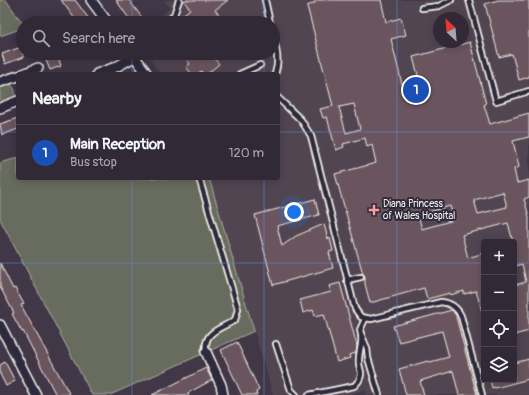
<!DOCTYPE html>
<html lang="en">
<head>
<meta charset="utf-8">
<style>
  :root { --surface:#312935; --page:#39313d; --text:#f1f3f6; --muted:#a8a6ad; --line:#4c4550; --accent:#db2777 }
  body { margin:0; font-family:Pangolin,sans-serif; background:var(--page); color:var(--text) }
  .controls { position:absolute; right:12px; bottom:12px; display:grid; overflow:hidden; border-radius:4px; box-shadow:0 2px 10px #0003 }
  .controls button { width:36px; height:36px; display:grid; place-items:center; padding:0; border:0; border-bottom:1px solid var(--line); background:var(--surface); color:var(--text); font:20px sans-serif }
  .compass { position:absolute; left:433px; top:12px; width:36px; height:36px; border-radius:50%; background:var(--surface); box-shadow:0 2px 10px #0003; rotate:334deg }
  .you { position:absolute; left:294px; top:212px; width:14px; height:14px; margin:-10px; border:3px solid #fff; border-radius:50%; background:#1a73e8; box-shadow:0 0 0 6px #1a73e833 }
  .badge { display:grid; place-items:center; width:26px; height:26px; border-radius:50%; background:var(--accent); color:#fff; font-size:13px; font-weight:700 }
  .pin { position:absolute; translate:-50% -50%; border:2px solid #fff; box-shadow:0 1px 4px #0006 }
  .list { margin:0; padding:0; list-style:none }
  h2 { display:flex; justify-content:space-between; align-items:center; height:52px; margin:0; padding:0 16px; font-size:17px }
  h2 small { font-size:13px; font-weight:400; color:var(--muted) }
  .list li { display:grid; grid-template-columns:26px 1fr auto; gap:12px; align-items:center; box-sizing:border-box; height:56px; padding:0 16px; border-top:1px solid var(--line) }
  .list b { display:block; font-size:15px; white-space:nowrap }
  .list p { margin:0; font-size:13px; white-space:nowrap; color:var(--muted) }
  .list em { font-size:13px; font-style:normal; color:var(--muted) }
  .icon { flex:none; width:22px; height:22px; fill:none; stroke:currentColor; stroke-width:2; stroke-linecap:round; stroke-linejoin:round }
  .map { position:relative; flex:none; width:529px; height:395px; overflow:hidden }
  .search { position:absolute; background:var(--surface); box-shadow:0 2px 10px #0003; left:16px; top:16px; width:264px; height:44px; display:flex; align-items:center; gap:10px; box-sizing:border-box; padding:0 14px; border-radius:22px; color:var(--muted); font-size:15px }
  .panel { position:absolute; background:var(--surface); box-shadow:0 2px 10px #0003; left:16px; top:72px; width:264px; height:108px; border-radius:4px }
  .map>svg:first-child { display:block }
</style>
</head>
<body>
<div class="map">
<svg width="529" height="395" viewBox="0 0 529 395">
  <rect width="100%" height="100%" fill="#413747"/>
  <filter id="ink" filterUnits="userSpaceOnUse"><feTurbulence type="fractalNoise" baseFrequency=".025" numOctaves="2"/><feDisplacementMap in="SourceGraphic" scale="8" xChannelSelector="R" yChannelSelector="G"/><feConvolveMatrix kernelMatrix="1 2 1 2 8 2 1 2 1" color-interpolation-filters="sRGB"/></filter>
  <g filter="url(#ink)">
    <path fill="#514451" fill-rule="evenodd" d="M164,0H529V395H367L365,390L346,395H273L209,178H278V74H160L146,53H273V23H151L170,8ZM439,18H463V42H439ZM484,242H514V380H484Z"/>
    <g fill="#676c5e" stroke="#aeaea3">
      <polygon points="0,0 6,0 23,24 23,28 0,36"/>
      <path d="M7,83C13,85 16,89 15,96L10,99L0,103V86Z"/>
      <polygon points="18,158 18,178 209,178 254,331 110,395 92,395 0,219 0,163"/>
    </g>
    <g fill="#6b545e" stroke="#f4f1e8" fill-rule="evenodd">
      <polygon points="61,0 75,0 92,23 78,23"/>
      <polygon points="116,0 129,0 146,23 132,23"/>
      <polygon points="183,0 228,0 215,10 226,23 172,23 190,9"/>
      <path d="M315,0H381L386,22L401,18L406,35L391,39L402,84L419,79L413,57L470,42L486,104L484,105L490,124L529,113V137L513,141L519,167L514,169L517,183L529,180V197L524,199L529,217V331L514,335V285L526,282L522,264L514,266V242H513L508,223L462,235L468,258L484,253V311H482L476,291L464,294V291L450,295V293L427,299L424,288L370,303L365,284V276L363,274L335,174L376,163L372,145L367,147L365,138L343,144L344,147L336,150L327,117L323,118L320,109L333,106L307,6L315,3ZM354,104L360,129L346,133L339,107ZM503,192L507,207L478,214L474,200ZM450,206L454,220L422,229L418,215Z"/>
      <polygon points="498,0 529,0 529,77 519,80 512,54 499,57 485,4"/>
      <polygon points="21,47 24,57 5,64 2,54"/>
      <polygon points="43,53 57,53 61,66 50,70"/>
      <polygon points="182,53 210,53 219,64 207,74 204,74 201,71 197,74 192,74 186,67 190,64"/>
      <polygon points="18,118 18,129 2,135 0,124"/>
      <polygon points="315,199 319,215 277,226 282,246 296,236 324,224 328,239 330,238 333,251 329,252 333,268 273,285 255,215"/>
      <polygon points="0,263 13,289 15,288 24,304 21,305 70,395 56,395 23,331 22,332 12,314 14,313 0,287"/>
      <polygon points="340,283 357,346 356,353 349,355 350,358 337,362 324,314 315,316 313,310 303,313 300,300 331,292 329,286"/>
      <polygon points="452,310 457,317 456,317 477,395 459,395 453,371 420,381 424,395 406,395 399,369 428,361 430,362 449,357 442,331 399,342 393,326"/>
      <polygon points="237,342 259,390 256,392 257,395 242,395 221,350"/>
      <polygon points="529,359 529,379 495,388 495,387 492,388 490,380 514,380 514,363"/>
      <polygon points="5,362 15,381 6,386 0,374 0,365"/>
      <polygon points="206,368 212,380 188,393 189,395 152,395"/>
    </g>
    <g fill="none" stroke-linecap="round" stroke-linejoin="round">
      <g stroke="#f4f1e8" stroke-width="8">
        <g id="service">
          <polyline points="265,0 270,23"/>
          <polyline points="469,0 496,101 529,91"/>
          <polyline points="422,8 439,6 451,0"/>
          <polyline points="166,23 174,15 179,0"/>
          <path d="M273,34C276,49 280,60 275,74"/>
          <polyline points="240,74 260,65"/>
          <path d="M278,98L301,120L311,136L355,309L361,317L371,319L441,302C451,303 457,307 461,316L482,395"/>
          <path d="M199,178L238,309L235,320C221,329 203,331 206,352"/>
          <polyline points="347,280 361,277"/>
          <polyline points="365,319 360,330 361,334 367,348 368,358 379,395"/>
          <polyline points="276,344 291,390 296,395"/>
          <path d="M309,395L354,386C357,383 359,382 360,378C363,372 359,369 359,363C358,353 363,344 361,334"/>
        </g>
      </g>
      <g stroke="#f4f1e8" stroke-width="12">
        <g id="minor">
          <polyline points="91,0 108,23"/>
          <polyline points="132,53 147,74"/>
          <polyline points="23,74 38,68"/>
          <polyline points="97,74 116,67 134,57"/>
          <polyline points="0,82 18,76"/>
          <polyline points="0,108 18,101"/>
          <polyline points="0,325 36,395"/>
          <polyline points="206,352 221,385 223,395"/>
        </g>
      </g>
      <use href="#service" stroke="#2f2a3d" stroke-width="4.5"/>
      <use href="#minor" stroke="#2f2a3d" stroke-width="9"/>
    </g>
  </g>
  <path fill="none" stroke="#6887de" stroke-width="1" stroke-opacity="0.55" d="M132,0V23M264,0V23M397,0V395M132,53V74M264,53V74M0,132H18M278,132H529M132,178V395M264,178V395M0,263H484M514,263H529"/>
  <path fill="#ff9aa2" stroke="#2f2a3d" stroke-width="1.5" d="M372 204h4v4h4v4h-4v4h-4v-4h-4v-4h4z"/>
  <g text-anchor="middle" dominant-baseline="central" stroke-width="4" stroke-linejoin="round" paint-order="stroke">
    <g font-size="10" fill="#f4f1e8" stroke="#2f2a3d" text-anchor="start">
      <text x="383" y="204">Diana Princess<tspan x="383" dy="12">of Wales Hospital</tspan></text>
    </g>
  </g>
</svg>
<div class="controls">
<button>+</button>
<button>−</button>
<button><svg class="icon" aria-label="locate" viewBox="0 0 24 24"><circle cx="12" cy="12" r="6"/><path d="M12 2v4M12 18v4M2 12h4M18 12h4"/></svg></button>
<button><svg class="icon" aria-label="layers" viewBox="0 0 24 24"><path d="M12 4l9 5-9 5-9-5zM3 14l9 5 9-5"/></svg></button>
</div>
<svg class="compass" viewBox="-18 -18 36 36"><path d="M0-13l5 13h-10z" fill="#e53935"/><path d="M0 13l5-13h-10z" fill="#a8a6ad"/></svg>
<div class="you"></div>
<div class="pin badge" style="left:416px;top:90px;background:#1a4fb4">1</div>
<div class="search"><svg class="icon" aria-label="search" viewBox="0 0 24 24"><circle cx="10" cy="10" r="6"/><path d="M15 15l6 6"/></svg>Search here</div>
<section class="panel">
<h2>Nearby<small></small></h2>
<ul class="list">
<li><span class="badge" style="background:#1a4fb4">1</span><div><b>Main Reception</b><p>Bus stop</p></div><em>120 m</em></li>
</ul>
</section>
</div>
</body>
</html>
